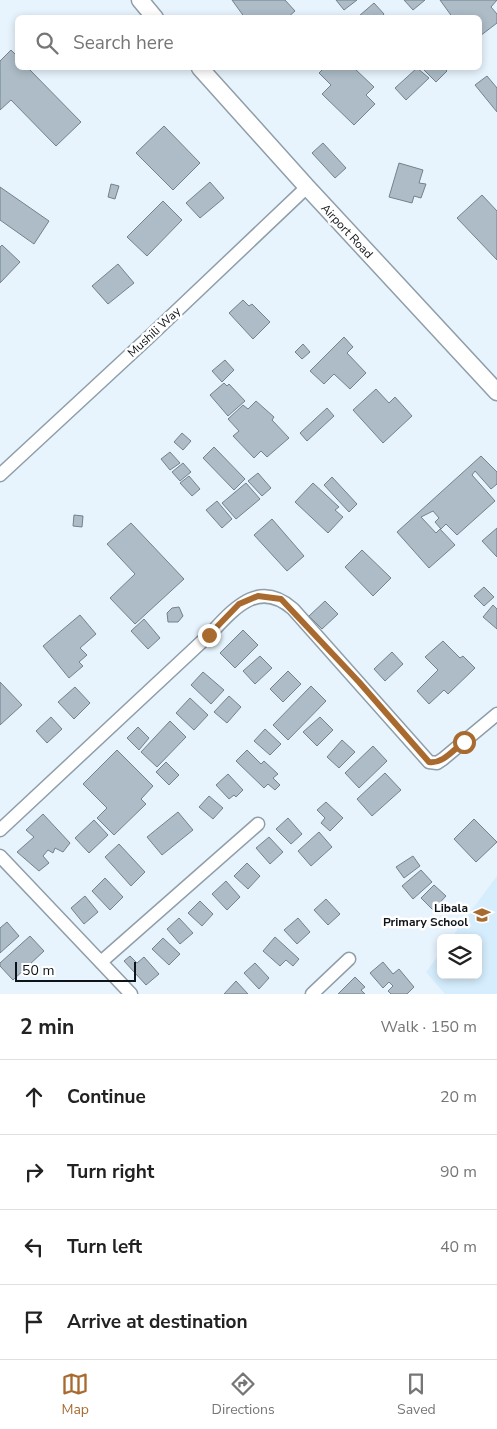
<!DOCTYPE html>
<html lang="en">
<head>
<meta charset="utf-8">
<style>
  :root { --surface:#fff; --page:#f2f2f2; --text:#222; --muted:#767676; --line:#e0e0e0; --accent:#a86a2f }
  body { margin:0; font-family:"Nunito Sans",sans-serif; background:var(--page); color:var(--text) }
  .controls { position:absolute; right:15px; bottom:15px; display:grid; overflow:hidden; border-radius:8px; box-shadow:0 2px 8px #0003 }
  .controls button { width:45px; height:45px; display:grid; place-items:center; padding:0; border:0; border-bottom:1px solid var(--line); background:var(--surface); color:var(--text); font:25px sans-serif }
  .scale { position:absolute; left:15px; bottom:12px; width:121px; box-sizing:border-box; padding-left:5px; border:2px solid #0e1317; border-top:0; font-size:14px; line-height:18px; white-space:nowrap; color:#0e1317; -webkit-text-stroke:4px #fff; paint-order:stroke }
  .stop { position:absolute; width:15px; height:15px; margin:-11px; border:4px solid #a86a2f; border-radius:50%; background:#fff }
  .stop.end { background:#a86a2f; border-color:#fff; box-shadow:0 1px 5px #0008 }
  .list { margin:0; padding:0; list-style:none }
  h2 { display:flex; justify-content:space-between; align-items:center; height:65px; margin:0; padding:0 20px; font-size:21px }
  h2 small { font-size:16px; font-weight:400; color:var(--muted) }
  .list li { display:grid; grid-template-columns:32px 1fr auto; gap:15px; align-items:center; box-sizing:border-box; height:75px; padding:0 20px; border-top:1px solid var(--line) }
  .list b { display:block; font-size:19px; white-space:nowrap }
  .list em { font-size:16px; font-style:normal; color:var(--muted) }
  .icon { flex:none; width:28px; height:28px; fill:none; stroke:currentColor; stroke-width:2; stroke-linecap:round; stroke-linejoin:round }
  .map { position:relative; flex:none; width:497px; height:994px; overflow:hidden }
  .search { position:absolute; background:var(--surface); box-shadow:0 2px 8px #0003; left:15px; right:15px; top:15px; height:55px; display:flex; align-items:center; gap:12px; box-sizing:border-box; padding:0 18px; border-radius:8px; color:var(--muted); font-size:19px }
  .sheet { height:365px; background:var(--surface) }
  nav { display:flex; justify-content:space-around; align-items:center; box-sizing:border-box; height:70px; border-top:1px solid var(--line); background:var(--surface); font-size:14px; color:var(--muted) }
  nav a { display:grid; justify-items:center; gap:2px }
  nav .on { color:var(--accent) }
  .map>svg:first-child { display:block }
</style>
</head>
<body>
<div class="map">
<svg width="497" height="994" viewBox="0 0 497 994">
  <rect width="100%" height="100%" fill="#e7f4fd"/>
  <polygon fill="#d5edfd" points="497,876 497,994 445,994 426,972 441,952 441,975 478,975 478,938 451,938"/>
  <g fill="#adbcc7" stroke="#73828c">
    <polygon points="232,0 285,0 295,11 287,18 245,18"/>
    <polygon points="336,0 357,0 344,10"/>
    <polygon points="404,0 425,0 413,10"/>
    <polygon points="440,0 497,0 491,7 497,14 497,23 480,36 480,18 453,18"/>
    <polygon points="374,3 384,14 381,18 361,18 359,16"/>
    <polygon points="11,50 18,57 18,68 28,68 81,122 56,146 11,100 0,110 0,61"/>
    <polygon points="324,68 354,68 374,87 366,95 375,104 354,125 322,94 331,85 319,73"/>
    <polygon points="417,68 429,78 406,100 395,88"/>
    <polygon points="422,68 444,68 447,71 436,82"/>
    <polygon points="487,76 497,88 497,112 475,85"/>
    <polygon points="164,126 200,163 173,190 136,153"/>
    <polygon points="323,143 346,168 335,178 312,153"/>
    <polygon points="399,163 423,170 419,183 426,184 421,198 414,196 412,203 389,197"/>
    <polygon points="210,182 224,198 200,218 186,203"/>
    <polygon points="111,184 119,186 115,199 108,197"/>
    <polygon points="0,187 49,221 34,244 0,220"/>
    <polygon points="482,195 497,211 497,260 457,218"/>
    <polygon points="163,201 182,220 147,256 127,237"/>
    <polygon points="2,245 20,262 0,283 0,247"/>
    <polygon points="118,264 134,283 108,304 92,286"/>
    <polygon points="243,300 249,306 252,304 270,322 253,339 229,313"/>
    <polygon points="344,337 353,347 347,353 366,373 350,389 334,374 324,384 310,371"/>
    <polygon points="303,344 310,352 302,359 295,352"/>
    <polygon points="225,360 234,370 222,382 212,371"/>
    <polygon points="224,383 227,386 229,384 245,401 228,416 210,395"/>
    <polygon points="376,389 389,403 395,397 412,416 383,443 353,410"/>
    <polygon points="256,401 274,417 272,420 289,438 267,457 261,451 254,458 233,436 239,431 228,419 243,405 248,409"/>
    <polygon points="327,408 334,416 307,441 300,433"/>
    <polygon points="182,433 191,441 183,450 174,442"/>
    <polygon points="214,447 245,479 234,490 203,458"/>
    <polygon points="170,452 180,463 170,470 161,459"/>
    <polygon points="481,456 497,472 497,484 491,489 475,471 472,475 495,501 457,535 446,524 441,529 435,522 439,518 433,511 421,517 436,533 440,529 455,545 429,568 397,532"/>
    <polygon points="183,463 191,472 180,481 172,472"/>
    <polygon points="258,473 271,488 262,496 248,481"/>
    <polygon points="189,476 200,489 192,496 180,483"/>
    <polygon points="332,477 357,504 349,512 324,485"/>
    <polygon points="246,483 260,499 236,519 222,503"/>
    <polygon points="313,483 339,507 335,510 343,517 328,533 295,502"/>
    <polygon points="217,501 232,519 222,528 206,510"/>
    <polygon points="74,515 83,516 82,527 73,526"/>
    <polygon points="272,519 304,556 287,571 254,535"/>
    <polygon points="131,523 184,579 135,624 110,598 135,574 107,544"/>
    <polygon points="497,528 497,557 482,541"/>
    <polygon points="362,550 391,578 373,596 345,567"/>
    <polygon points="484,587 494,597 484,606 474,596"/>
    <polygon points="325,601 338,614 322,629 309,616"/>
    <polygon points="493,605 497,609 497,629 483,617"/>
    <polygon points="179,607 183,616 178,622 168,622 167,613 172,608"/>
    <polygon points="80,615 96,634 80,648 87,655 79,662 83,666 69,678 43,646"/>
    <polygon points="144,619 160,638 148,649 131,631"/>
    <polygon points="243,630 258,645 235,668 220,653"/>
    <polygon points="443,641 460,658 463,656 475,668 448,694 444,690 429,704 417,691 438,670 425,657"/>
    <polygon points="392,652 403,664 385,681 374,669"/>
    <polygon points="260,656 272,668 255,684 243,671"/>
    <polygon points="288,671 301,684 283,702 270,689"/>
    <polygon points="203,672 224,690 211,704 191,685"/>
    <polygon points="0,682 22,705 0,725"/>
    <polygon points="311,686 326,701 288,740 273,725"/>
    <polygon points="75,687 90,703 74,719 58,702"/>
    <polygon points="229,696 241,707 227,723 214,712"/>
    <polygon points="190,698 208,715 194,730 176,713"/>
    <polygon points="51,717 62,729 47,743 36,731"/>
    <polygon points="320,717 333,730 317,746 303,732"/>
    <polygon points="170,721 186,737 157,767 141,752"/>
    <polygon points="138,727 149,738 139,750 127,738"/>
    <polygon points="265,729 281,744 270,755 254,741"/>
    <polygon points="342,740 355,752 339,768 327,757"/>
    <polygon points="373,746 387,761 359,788 345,773"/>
    <polygon points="117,750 153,786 141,799 146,804 114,835 97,818 107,808 83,784"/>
    <polygon points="247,750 261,764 264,761 278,774 273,778 280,785 275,790 268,784 264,788 236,761"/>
    <polygon points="166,762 179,775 169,785 156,772"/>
    <polygon points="385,773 401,790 372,816 357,799"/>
    <polygon points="228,774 243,790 236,797 234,795 229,799 216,785"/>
    <polygon points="209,796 223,808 213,819 199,807"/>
    <polygon points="326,802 343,818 330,831 321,823 325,818 317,810"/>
    <polygon points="178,812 193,830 162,855 147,837"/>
    <polygon points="43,814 70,843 63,852 55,848 53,853 48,850 43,856 49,863 39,871 17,852 34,837 26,830"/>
    <polygon points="288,818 302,834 291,844 276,829"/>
    <polygon points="474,819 497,842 476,862 454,839"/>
    <polygon points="94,820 108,835 89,853 75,838"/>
    <polygon points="319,832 332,847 311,866 298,851"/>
    <polygon points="269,837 283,852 270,864 256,848"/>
    <polygon points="119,844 145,872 131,886 105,857"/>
    <polygon points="413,856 420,866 404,878 396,867"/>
    <polygon points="247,863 260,876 248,889 234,876"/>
    <polygon points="421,870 432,882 413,899 402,886"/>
    <polygon points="105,878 123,897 110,910 92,891"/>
    <polygon points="226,881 240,897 227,910 212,894"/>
    <polygon points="434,885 446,896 433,910 421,898"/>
    <polygon points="85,896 98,912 84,924 71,908"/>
    <polygon points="326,899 340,914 328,925 314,910"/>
    <polygon points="200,901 213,914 202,926 188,913"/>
    <polygon points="179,918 193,933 180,944 167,929"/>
    <polygon points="298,918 310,932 297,944 284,930"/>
    <polygon points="7,922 19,936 0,953 0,928"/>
    <polygon points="30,936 44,951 13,980 0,966 0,963"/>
    <polygon points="275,937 299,959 293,966 286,960 280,966 263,951"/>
    <polygon points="163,938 180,954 169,965 152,949"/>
    <polygon points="130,956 137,963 144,957 159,974 146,985 124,961"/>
    <polygon points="383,962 393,974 399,969 414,987 407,994 391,994 388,991 393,986 389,982 383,988 370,973"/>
    <polygon points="255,963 269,978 259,989 244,973"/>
    <polygon points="355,977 365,987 361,990 365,994 338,994"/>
    <polygon points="236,981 248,994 224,994"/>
  </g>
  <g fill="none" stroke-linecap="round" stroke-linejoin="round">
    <g stroke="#8f9ea8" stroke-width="15">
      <g id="minor">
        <polyline points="0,475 148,338 307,187"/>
        <path d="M0,830L209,635C233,610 258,578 293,609L429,762L437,763L443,759L497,714"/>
        <polyline points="0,856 131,994"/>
        <polyline points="101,962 258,824"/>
        <polyline points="312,994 349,959"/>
      </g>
    </g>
    <g stroke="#8f9ea8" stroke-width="19">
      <g id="tertiary">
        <polyline points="140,0 155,18"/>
        <polyline points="200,68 307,187 497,392"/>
      </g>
    </g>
    <use href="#minor" stroke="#fff" stroke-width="12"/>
    <use href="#tertiary" stroke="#fff" stroke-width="16"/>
  </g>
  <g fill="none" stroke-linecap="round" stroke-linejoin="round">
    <path stroke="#a86a2f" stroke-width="6" d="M209,635L239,604L258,596L281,599L359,682L429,762C443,764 453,750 464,742"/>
  </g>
  <defs>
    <g id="school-bare" transform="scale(1.35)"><path d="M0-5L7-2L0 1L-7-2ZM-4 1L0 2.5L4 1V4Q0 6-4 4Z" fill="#a86a2f" stroke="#fff" stroke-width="2.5" paint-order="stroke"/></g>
  </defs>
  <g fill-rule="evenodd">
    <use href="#school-bare" x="482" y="915"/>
  </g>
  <g text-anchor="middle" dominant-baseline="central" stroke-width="5" stroke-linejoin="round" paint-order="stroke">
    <g font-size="12" fill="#0e1317" stroke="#fff">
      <text transform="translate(347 231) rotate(47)">Airport Road</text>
      <text transform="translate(154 332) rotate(-43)">Mushili Way</text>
    </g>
    <g font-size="12" font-weight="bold" fill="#0e1317" stroke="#fff" text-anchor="end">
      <text x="468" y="908">Libala<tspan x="468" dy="14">Primary School</tspan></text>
    </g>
  </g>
</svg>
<div class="controls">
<button><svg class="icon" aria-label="layers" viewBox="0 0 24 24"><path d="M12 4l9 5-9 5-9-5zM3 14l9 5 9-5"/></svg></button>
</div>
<div class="scale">50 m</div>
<div class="stop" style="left:464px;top:742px"></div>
<div class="stop end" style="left:209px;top:635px"></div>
<div class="search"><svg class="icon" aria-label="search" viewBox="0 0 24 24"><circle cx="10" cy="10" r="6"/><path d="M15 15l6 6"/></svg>Search here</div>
</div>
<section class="sheet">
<h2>2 min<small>Walk · 150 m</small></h2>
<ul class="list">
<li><svg class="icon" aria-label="ahead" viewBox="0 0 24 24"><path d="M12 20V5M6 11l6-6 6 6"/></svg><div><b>Continue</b></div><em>20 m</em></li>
<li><svg class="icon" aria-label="right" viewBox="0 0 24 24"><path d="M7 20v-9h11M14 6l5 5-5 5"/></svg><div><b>Turn right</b></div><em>90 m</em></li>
<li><svg class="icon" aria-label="left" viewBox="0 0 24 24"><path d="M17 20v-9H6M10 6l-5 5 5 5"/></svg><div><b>Turn left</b></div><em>40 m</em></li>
<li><svg class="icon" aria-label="arrive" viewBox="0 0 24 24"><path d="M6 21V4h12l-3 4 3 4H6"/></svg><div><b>Arrive at destination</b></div></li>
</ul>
</section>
<nav>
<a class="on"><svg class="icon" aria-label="map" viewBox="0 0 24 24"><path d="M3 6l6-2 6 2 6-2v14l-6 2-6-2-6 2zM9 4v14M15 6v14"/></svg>Map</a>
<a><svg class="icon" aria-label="directions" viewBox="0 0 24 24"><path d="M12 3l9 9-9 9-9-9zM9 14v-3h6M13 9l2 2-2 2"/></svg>Directions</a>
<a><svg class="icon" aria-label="saved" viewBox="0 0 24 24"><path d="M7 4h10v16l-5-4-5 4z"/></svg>Saved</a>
</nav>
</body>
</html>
